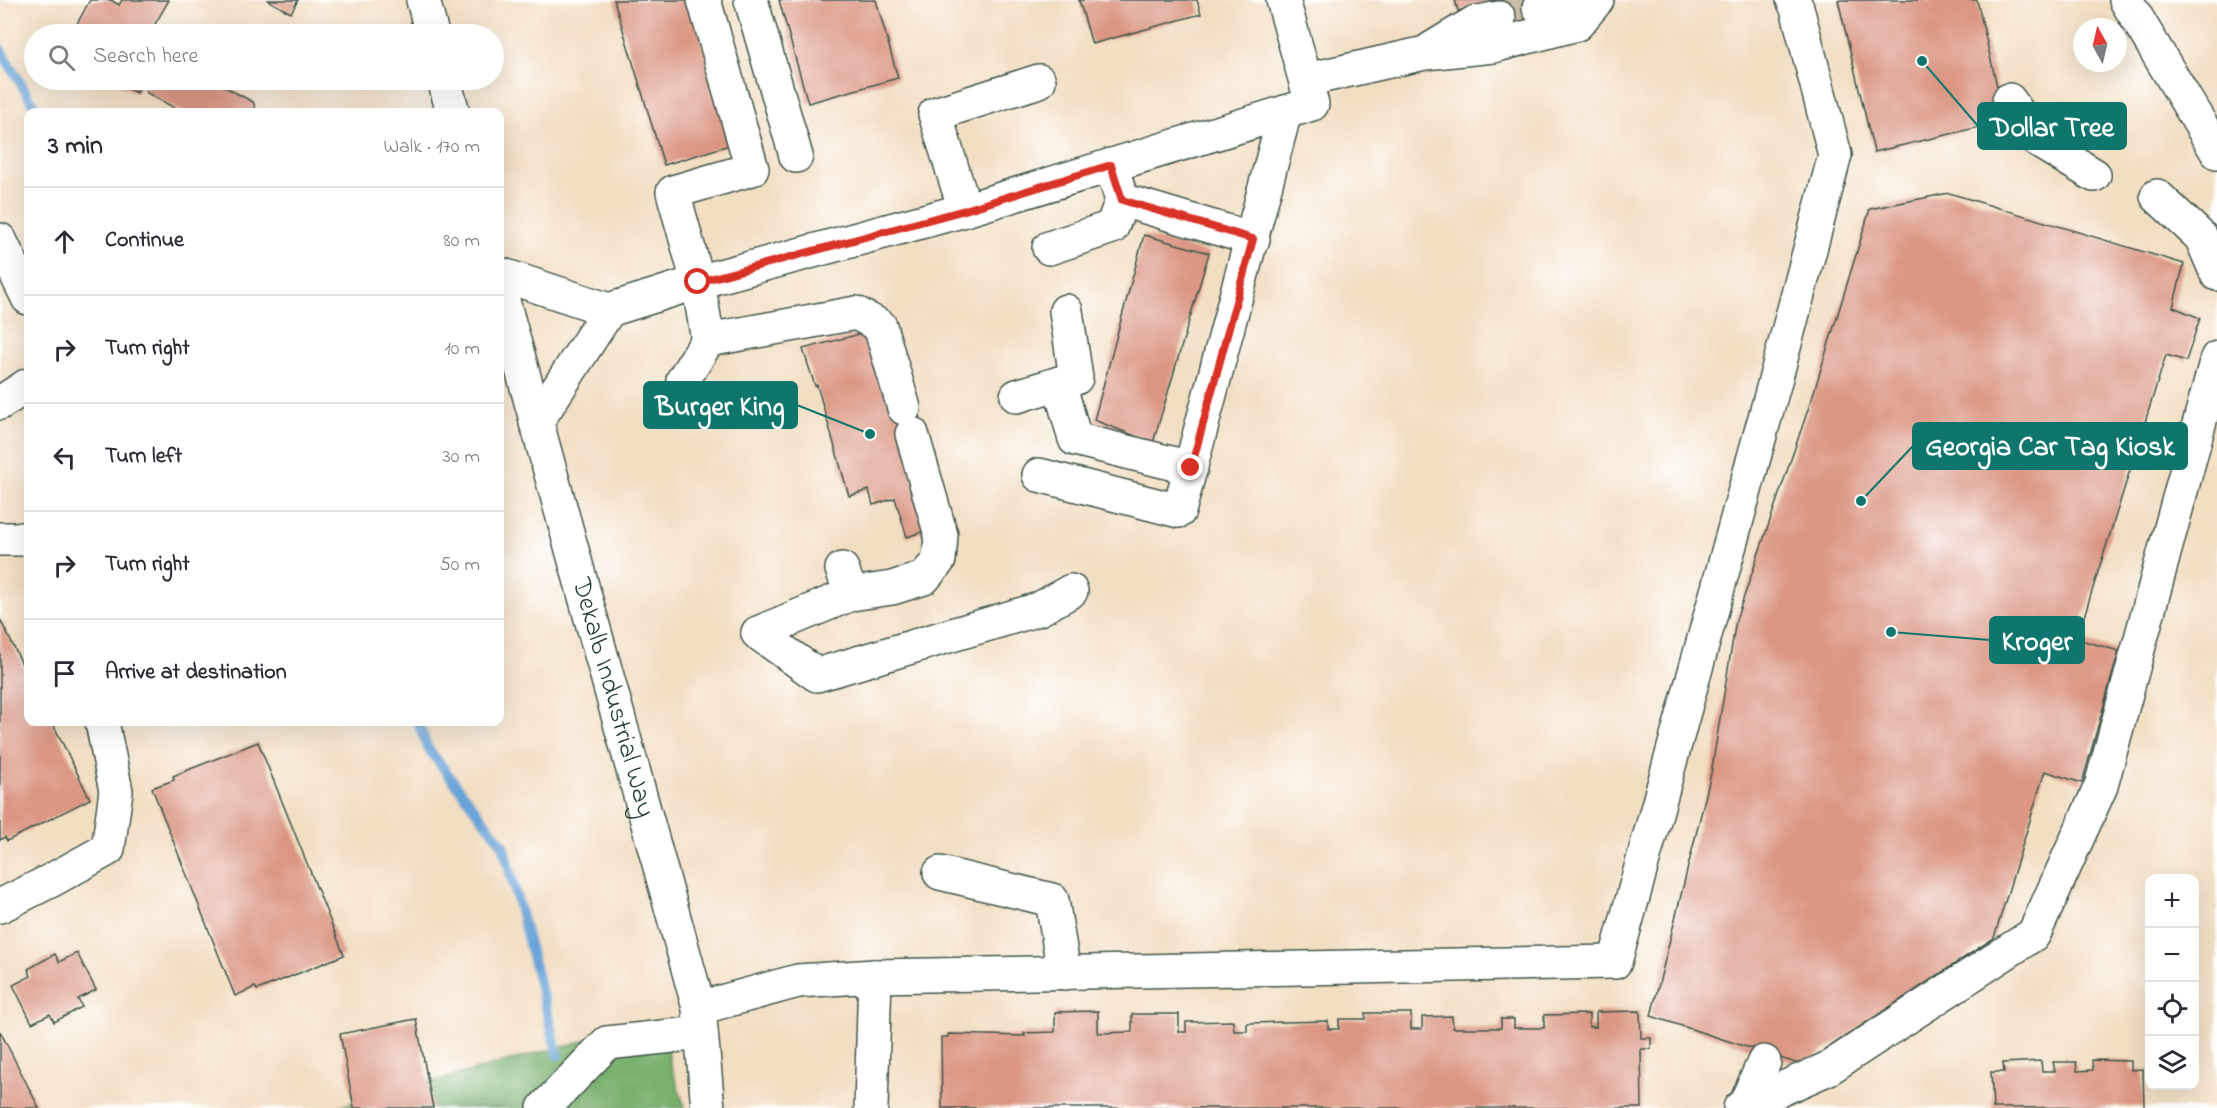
<!DOCTYPE html>
<html lang="en">
<head>
<meta charset="utf-8">
<style>
  :root { --surface:#fff; --page:#f7f7f7; --text:#2b2b33; --muted:#7c7c81; --line:#e1e1e2 }
  body { margin:0; font-family:"Indie Flower",sans-serif; background:var(--page); color:var(--text) }
  .controls { position:absolute; right:18px; bottom:18px; display:grid; overflow:hidden; border-radius:12px; box-shadow:0 6px 24px #0002 }
  .controls button { width:54px; height:54px; display:grid; place-items:center; padding:0; border:0; border-bottom:2px solid var(--line); background:var(--surface); color:var(--text); font:30px sans-serif }
  .compass { position:absolute; left:2073px; top:18px; width:54px; height:54px; border-radius:50%; background:var(--surface); box-shadow:0 6px 24px #0002; rotate:352deg }
  .stop { position:absolute; width:18px; height:18px; margin:-14px; border:4px solid #d93025; border-radius:50%; background:#fff }
  .stop.end { background:#d93025; border-color:#fff; box-shadow:0 2px 6px #0008 }
  .list { margin:0; padding:0; list-style:none }
  h2 { display:flex; justify-content:space-between; align-items:center; height:78px; margin:0; padding:0 24px; font-size:26px }
  h2 small { font-size:20px; font-weight:400; color:var(--muted) }
  .list li { display:grid; grid-template-columns:39px 1fr auto; gap:18px; align-items:center; box-sizing:border-box; height:108px; padding:0 24px; border-top:2px solid var(--line) }
  .list b { display:block; font-size:22px; white-space:nowrap }
  .list em { font-size:20px; font-style:normal; color:var(--muted) }
  .icon { flex:none; width:33px; height:33px; fill:none; stroke:currentColor; stroke-width:2; stroke-linecap:round; stroke-linejoin:round }
  .map { position:relative; flex:none; width:2217px; height:1108px; overflow:hidden }
  .search { position:absolute; background:var(--surface); box-shadow:0 6px 24px #0002; left:24px; top:24px; width:480px; height:66px; display:flex; align-items:center; gap:15px; box-sizing:border-box; padding:0 21px; border-radius:33px; color:var(--muted); font-size:22px }
  .panel { position:absolute; background:var(--surface); box-shadow:0 6px 24px #0002; left:24px; top:108px; width:480px; height:618px; border-radius:12px }
  .map>svg:first-child { display:block }
</style>
</head>
<body>
<div class="map">
<svg width="2217" height="1108" viewBox="0 0 2217 1108">
  <rect width="100%" height="100%" fill="#fff"/>
  <filter id="ink" filterUnits="userSpaceOnUse"><feTurbulence type="fractalNoise" baseFrequency=".0167" numOctaves="2"/><feDisplacementMap in="SourceGraphic" scale="12" xChannelSelector="R" yChannelSelector="G"/><feConvolveMatrix kernelMatrix="1 2 1 2 8 2 1 2 1" color-interpolation-filters="sRGB"/></filter>
  <filter id="wash" filterUnits="userSpaceOnUse"><feTurbulence type="fractalNoise" baseFrequency=".008" numOctaves="4" result="noise"/><feDisplacementMap in="SourceGraphic" scale="24" xChannelSelector="R" yChannelSelector="G"/><feGaussianBlur stdDeviation="1.35" result="paint"/><feColorMatrix in="noise" values="0 0 0 0 0 0 0 0 0 0 0 0 0 0 0 0 0 1.4 0 .05"/><feComposite in="paint" operator="in"/></filter>
  <g filter="url(#wash)">
    <rect width="100%" height="100%" fill="#f2dec1"/>
    <polygon fill="#79b06d" stroke="#4c7650" stroke-width="1.5" points="661,1020 671,1066 685,1108 334,1108"/>
    <g fill="none" stroke-linecap="round" stroke-linejoin="round">
      <g stroke="#67a2d7" stroke-width="10">
        <polyline points="0,49 38,112"/>
        <polyline points="418,722 427,747 503,845 558,1055"/>
      </g>
    </g>
    <g id="blocks">
      <g fill="#db9783">
        <polygon points="90,0 111,0 119,5 122,0 169,0 154,26 170,34 80,34 77,24"/>
        <polygon points="267,0 298,0 291,13"/>
        <polygon points="614,0 690,0 733,144 664,165"/>
        <polygon points="779,0 876,0 898,78 808,103"/>
        <polygon points="1079,0 1197,0 1201,14 1092,44"/>
        <polygon points="1455,0 1537,0 1542,20 1502,30 1495,1 1458,11"/>
        <polygon points="1838,0 1977,0 2005,121 1874,152"/>
        <polygon points="112,80 143,80 136,93"/>
        <polygon points="150,80 212,80 253,102 255,107 253,112 182,112 147,93 145,87"/>
        <polygon points="1949,193 2184,264 2173,307 2200,318 2186,361 2166,355 2077,639 2119,651 2082,783 2045,771 1994,938 1802,1065 1651,1016 1711,774 1736,620 1813,395 1870,209"/>
        <polygon points="1144,235 1209,253 1153,443 1094,420"/>
        <polygon points="867,332 916,405 923,430 925,531 907,537 895,498 873,505 869,490 849,496 817,385 815,386 803,349"/>
        <polygon points="0,619 28,676 28,722 52,722 90,799 7,841 5,837 0,840"/>
        <polygon points="258,742 344,955 257,990 255,987 235,996 152,788 174,780 173,776"/>
        <polygon points="77,953 96,990 78,999 82,1007 54,1022 50,1014 32,1023 13,985 31,976 28,969 55,954 59,962"/>
        <polygon points="1098,1011 1098,1033 1132,1032 1132,1014 1179,1014 1179,1032 1186,1032 1186,1022 1233,1021 1234,1031 1247,1031 1247,1023 1328,1021 1328,1029 1339,1029 1339,1019 1366,1019 1365,1013 1411,1013 1411,1029 1422,1029 1422,1017 1452,1016 1453,1028 1501,1028 1501,1019 1514,1019 1514,1028 1544,1028 1544,1015 1589,1014 1589,1027 1596,1027 1596,1012 1640,1011 1641,1038 1651,1038 1651,1049 1641,1049 1642,1108 942,1108 941,1037 948,1037 948,1034 1025,1036 1024,1033 1055,1032 1055,1012"/>
        <polygon points="416,1019 433,1108 354,1108 340,1034"/>
        <polygon points="0,1031 39,1108 0,1108"/>
        <polygon points="2092,1060 2131,1061 2131,1070 2143,1069 2144,1107 1993,1108 1991,1072 2004,1072 2003,1063 2041,1061 2042,1071 2055,1071 2053,1062 2076,1062 2077,1071 2093,1070"/>
      </g>
    </g>
  </g>
  <g filter="url(#ink)">
    <use href="#blocks" fill-opacity="0" stroke="#3f5549" stroke-width="1.5"/>
    <g fill="none" stroke-linecap="round" stroke-linejoin="round">
      <polyline stroke="#c8bea5" stroke-width="33" stroke-dasharray="33 16" stroke-linecap="butt" points="1499,18 1539,8"/>
      <g stroke="#3f5549" stroke-width="36">
        <g id="minor">
          <polyline points="751,0 796,156"/>
          <polyline points="2126,0 2217,152"/>
          <polyline points="1539,8 1571,0"/>
          <polyline points="1431,49 1474,23 1499,18"/>
          <polyline points="1306,80 1425,53 1493,46 1577,24 1597,0"/>
          <polyline points="2009,100 2038,141 2094,175"/>
          <polyline points="1111,165 1122,200 1253,239"/>
          <polyline points="2157,196 2201,237 2217,274"/>
          <polyline points="965,210 935,114 1039,81"/>
          <polyline points="0,240 28,298"/>
          <polyline points="1049,248 1112,227 1122,200"/>
          <polyline points="500,274 609,310 698,282 965,210 1312,104 1283,0"/>
          <polyline points="708,340 856,313 880,326 904,408"/>
          <polyline points="683,380 708,340 698,282 673,192 752,169 704,0"/>
          <polyline points="1059,383 1075,439 1191,468"/>
          <polyline points="1017,396 1076,378 1066,311"/>
          <polyline points="0,403 28,385"/>
          <polyline points="536,423 609,310"/>
          <polyline points="1039,475 1179,511 1285,112"/>
          <polyline points="0,539 28,539"/>
          <polyline points="851,594 892,588 924,578 939,560 941,535 912,434"/>
          <polyline points="758,633 817,675 1039,609 1071,591"/>
          <polyline points="758,633 851,594 842,569"/>
          <polyline points="940,873 1052,900 1064,973"/>
          <polyline points="0,906 50,881 108,849 116,791 102,722"/>
          <polyline points="699,1008 798,981 875,976 1615,962 1775,381 1835,155 1797,8 1793,0"/>
          <polyline points="1745,1105 1829,1068 2034,934 2101,786 2217,358"/>
          <polyline points="544,1108 607,1043 701,1033"/>
          <polyline points="871,1108 875,976"/>
          <polyline points="1740,1108 1745,1105 1764,1062"/>
        </g>
      </g>
      <g stroke="#3f5549" stroke-width="36">
        <g id="major">
          <polyline points="423,0 432,34"/>
          <polyline points="444,80 453,112"/>
          <path id="s1" d="M500,290L699,1008L708,1108"/>
        </g>
      </g>
      <use href="#minor" stroke="#fff" stroke-width="33"/>
      <use href="#major" stroke="#fff" stroke-width="33"/>
    </g>
  </g>
  <g fill="none" stroke-linecap="round" stroke-linejoin="round" filter="url(#ink)">
    <polyline stroke="#d93025" stroke-width="8" points="698,282 965,210 1111,165 1122,200 1253,239 1191,468"/>
  </g>
  <g text-anchor="middle" dominant-baseline="central" stroke-width="4.5" stroke-linejoin="round" paint-order="stroke">
    <g font-size="27" fill="#1f3d34" stroke="#fff">
      <text stroke="none"><textPath href="#s1" startOffset="423">Dekalb Industrial Way</textPath></text>
    </g>
  </g>
  <path fill="none" stroke="#0f766e" stroke-width="2" d="M1922 61L1978 126M870 434L797 405M1861 501L1913 446M1891 632L1990 640"/>
  <g fill="#0f766e" stroke="#fff" stroke-width="2">
    <circle cx="1922" cy="61" r="6"/>
    <circle cx="870" cy="434" r="6"/>
    <circle cx="1861" cy="501" r="6"/>
    <circle cx="1891" cy="632" r="6"/>
  </g>
  <g fill="#0f766e" stroke="#0f766e" stroke-width="2">
    <rect x="1978" y="103" width="148" height="46" rx="6"/>
    <rect x="644" y="382" width="153" height="46" rx="6"/>
    <rect x="1913" y="423" width="274" height="46" rx="6"/>
    <rect x="1990" y="617" width="94" height="46" rx="6"/>
  </g>
  <g font-size="28" text-anchor="middle" font-weight="bold" fill="#fff">
    <text x="2052" y="136">Dollar Tree</text>
    <text x="720" y="415">Burger King</text>
    <text x="2050" y="455">Georgia Car Tag Kiosk</text>
    <text x="2037" y="650">Kroger</text>
  </g>
</svg>
<div class="controls">
<button>+</button>
<button>−</button>
<button><svg class="icon" aria-label="locate" viewBox="0 0 24 24"><circle cx="12" cy="12" r="6"/><path d="M12 2v4M12 18v4M2 12h4M18 12h4"/></svg></button>
<button><svg class="icon" aria-label="layers" viewBox="0 0 24 24"><path d="M12 4l9 5-9 5-9-5zM3 14l9 5 9-5"/></svg></button>
</div>
<svg class="compass" viewBox="-18 -18 36 36"><path d="M0-13l5 13h-10z" fill="#e53935"/><path d="M0 13l5-13h-10z" fill="#7c7c81"/></svg>
<div class="stop" style="left:698px;top:282px"></div>
<div class="stop end" style="left:1191px;top:468px"></div>
<div class="search"><svg class="icon" aria-label="search" viewBox="0 0 24 24"><circle cx="10" cy="10" r="6"/><path d="M15 15l6 6"/></svg>Search here</div>
<section class="panel">
<h2>3 min<small>Walk · 170 m</small></h2>
<ul class="list">
<li><svg class="icon" aria-label="ahead" viewBox="0 0 24 24"><path d="M12 20V5M6 11l6-6 6 6"/></svg><div><b>Continue</b></div><em>80 m</em></li>
<li><svg class="icon" aria-label="right" viewBox="0 0 24 24"><path d="M7 20v-9h11M14 6l5 5-5 5"/></svg><div><b>Turn right</b></div><em>10 m</em></li>
<li><svg class="icon" aria-label="left" viewBox="0 0 24 24"><path d="M17 20v-9H6M10 6l-5 5 5 5"/></svg><div><b>Turn left</b></div><em>30 m</em></li>
<li><svg class="icon" aria-label="right" viewBox="0 0 24 24"><path d="M7 20v-9h11M14 6l5 5-5 5"/></svg><div><b>Turn right</b></div><em>50 m</em></li>
<li><svg class="icon" aria-label="arrive" viewBox="0 0 24 24"><path d="M6 21V4h12l-3 4 3 4H6"/></svg><div><b>Arrive at destination</b></div></li>
</ul>
</section>
</div>
</body>
</html>
